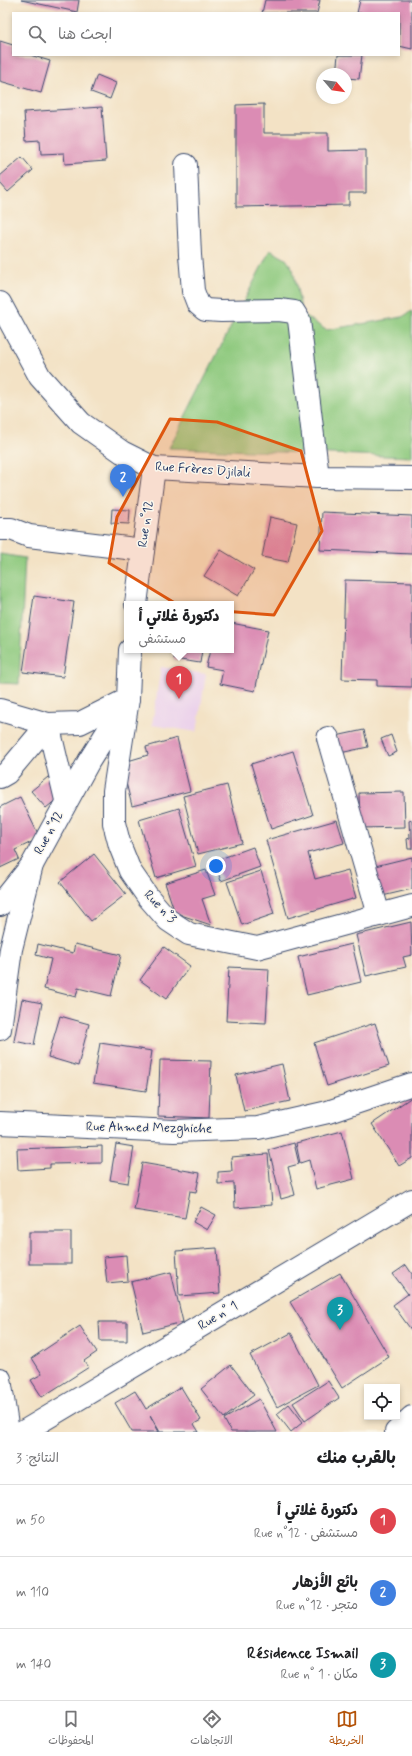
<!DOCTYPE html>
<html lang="ar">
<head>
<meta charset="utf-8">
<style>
  :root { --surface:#fff; --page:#f6f6f6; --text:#202124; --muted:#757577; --line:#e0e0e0; --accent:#b45309 }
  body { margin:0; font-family:Mynerve,"Playpen Sans Arabic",sans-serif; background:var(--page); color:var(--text); direction:rtl }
  .controls { position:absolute; right:12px; bottom:12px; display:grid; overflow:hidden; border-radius:0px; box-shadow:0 2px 6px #0003 }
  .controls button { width:36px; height:36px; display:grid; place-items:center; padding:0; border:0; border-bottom:1px solid var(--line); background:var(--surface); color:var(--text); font:20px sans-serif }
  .compass { position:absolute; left:316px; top:68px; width:36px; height:36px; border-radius:50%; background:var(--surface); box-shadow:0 2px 6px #0003; rotate:119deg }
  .you { position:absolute; left:216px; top:866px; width:14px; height:14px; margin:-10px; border:3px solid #fff; border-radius:50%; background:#1a73e8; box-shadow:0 0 0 6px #1a73e833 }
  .badge { display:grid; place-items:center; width:26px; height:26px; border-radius:50%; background:var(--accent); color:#fff; font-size:13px; font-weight:700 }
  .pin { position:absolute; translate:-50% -33px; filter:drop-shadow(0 1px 2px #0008) }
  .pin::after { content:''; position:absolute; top:21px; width:14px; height:12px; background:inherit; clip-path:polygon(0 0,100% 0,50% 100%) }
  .popup { position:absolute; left:124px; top:601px; width:110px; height:52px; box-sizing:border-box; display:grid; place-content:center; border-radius:0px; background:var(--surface); filter:drop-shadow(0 1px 3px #0005); font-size:13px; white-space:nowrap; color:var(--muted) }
  .popup b { font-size:15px; color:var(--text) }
  .popup::after { content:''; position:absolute; left:50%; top:100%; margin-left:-8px; border:8px solid transparent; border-top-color:var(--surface) }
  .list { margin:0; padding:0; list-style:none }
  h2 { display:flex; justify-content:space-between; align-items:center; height:52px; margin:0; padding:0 16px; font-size:17px }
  h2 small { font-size:13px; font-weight:400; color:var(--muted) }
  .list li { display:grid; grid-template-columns:26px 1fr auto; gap:12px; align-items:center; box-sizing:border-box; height:72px; padding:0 16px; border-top:1px solid var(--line) }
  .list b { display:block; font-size:15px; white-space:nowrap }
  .list p { margin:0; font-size:13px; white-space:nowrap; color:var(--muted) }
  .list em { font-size:13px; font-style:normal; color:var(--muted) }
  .icon { flex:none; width:22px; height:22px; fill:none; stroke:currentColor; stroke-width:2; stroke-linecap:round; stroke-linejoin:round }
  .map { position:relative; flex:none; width:412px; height:1432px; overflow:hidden; direction:ltr }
  .search { position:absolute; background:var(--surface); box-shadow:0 2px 6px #0003; left:12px; right:12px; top:12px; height:44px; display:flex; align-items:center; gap:10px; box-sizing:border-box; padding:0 14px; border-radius:0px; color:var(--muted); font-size:15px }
  .sheet { height:268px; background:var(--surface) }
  nav { display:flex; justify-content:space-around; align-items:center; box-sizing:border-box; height:56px; border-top:1px solid var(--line); background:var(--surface); font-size:11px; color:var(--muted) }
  nav a { display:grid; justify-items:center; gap:2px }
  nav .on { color:var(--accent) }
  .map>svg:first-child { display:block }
</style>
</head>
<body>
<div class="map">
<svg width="412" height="1432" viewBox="0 0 412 1432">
  <rect width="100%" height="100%" fill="#fbf7ec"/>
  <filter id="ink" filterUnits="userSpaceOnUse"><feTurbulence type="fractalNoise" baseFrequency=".025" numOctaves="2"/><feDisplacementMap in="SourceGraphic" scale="8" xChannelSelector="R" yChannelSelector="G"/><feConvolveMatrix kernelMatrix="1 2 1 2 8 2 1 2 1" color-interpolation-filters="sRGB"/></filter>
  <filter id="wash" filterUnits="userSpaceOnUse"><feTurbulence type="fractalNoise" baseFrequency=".012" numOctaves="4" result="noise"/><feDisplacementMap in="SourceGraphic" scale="16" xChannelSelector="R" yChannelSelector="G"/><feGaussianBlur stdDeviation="0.9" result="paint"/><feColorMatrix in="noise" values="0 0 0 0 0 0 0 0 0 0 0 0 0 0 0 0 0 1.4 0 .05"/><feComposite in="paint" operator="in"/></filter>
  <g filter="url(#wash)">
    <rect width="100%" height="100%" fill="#f3e2c5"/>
    <polygon fill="#ebd1eb" points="161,667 206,674 197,732 152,725"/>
    <g fill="#8ec97e" stroke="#547c6e">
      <polygon points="270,250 286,259 293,269 302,314 326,330 402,317 412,311 412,457 169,448"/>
      <polygon points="0,554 25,558 19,684 0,683"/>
    </g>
    <g id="blocks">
      <g fill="#db8cb4">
        <polygon points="21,0 79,0 77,12"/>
        <polygon points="265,0 320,0 317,13 262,13"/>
        <polygon points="360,0 412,0 412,49 399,46 399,13 357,13"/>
        <polygon points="0,41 13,45 13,55 30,55 50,61 41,93 0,81"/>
        <polygon points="338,55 362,55 359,79 346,78 346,74 336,74"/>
        <polygon points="97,75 116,83 110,99 91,92"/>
        <polygon points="264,104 264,133 328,133 328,151 366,150 366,193 349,193 349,205 236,207 236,105"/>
        <polygon points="102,107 106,161 65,164 64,153 41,154 40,140 26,141 24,112"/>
        <polygon points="22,157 33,170 8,192 0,183 0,176"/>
        <polygon points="112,509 130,510 129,524 111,523"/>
        <polygon points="322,512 412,516 412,554 320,550"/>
        <polygon points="270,517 297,523 288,562 262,557"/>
        <polygon points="221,550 254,570 238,596 204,576"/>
        <polygon points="345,580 412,582 412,687 377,686 377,680 342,679"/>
        <polygon points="34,596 74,602 63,677 23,672"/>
        <polygon points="231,623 268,630 255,691 220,684 223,670 206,667 210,650 231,650"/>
        <polygon points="175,650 202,650 200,663 174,659"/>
        <polygon points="364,730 368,747 340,753 336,736"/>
        <polygon points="391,735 397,752 388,756 381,739"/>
        <polygon points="177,738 190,791 132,806 121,763 148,755 146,747"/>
        <polygon points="293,751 313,815 271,829 251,764"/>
        <polygon points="48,777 63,794 46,808 31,791"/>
        <polygon points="227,785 242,843 198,854 183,796"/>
        <polygon points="404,792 405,827 360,828 359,793"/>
        <polygon points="20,797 40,838 15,850 19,859 0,868 0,807"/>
        <polygon points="179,808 196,866 156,878 139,820"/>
        <polygon points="337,820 344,843 308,853 315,879 348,870 356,898 288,918 266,840"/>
        <polygon points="412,820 412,849 408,849 407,839 410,838 409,821"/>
        <polygon points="253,847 260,867 221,881 214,861"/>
        <polygon points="94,854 126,894 91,921 60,882"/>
        <polygon points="412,857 412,889 378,897 371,867"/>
        <polygon points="206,870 215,895 202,899 211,925 175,913 165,883"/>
        <polygon points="261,871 274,914 242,925 227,882"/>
        <polygon points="411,922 412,955 403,957 406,967 366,976 356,935"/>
        <polygon points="38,944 73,953 75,944 121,955 111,996 78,988 76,997 44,989 51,959 36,955"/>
        <polygon points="352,944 361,982 307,995 298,957"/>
        <polygon points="164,947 190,966 166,999 140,980"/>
        <polygon points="229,967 269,969 266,1023 226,1021"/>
        <polygon points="22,999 42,1003 34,1045 14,1041"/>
        <polygon points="60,1016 89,1024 78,1066 48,1057"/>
        <polygon points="375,1023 389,1066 327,1086 314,1043"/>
        <polygon points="100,1043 152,1051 146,1091 93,1083"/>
        <polygon points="160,1060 211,1061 209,1118 158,1116"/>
        <polygon points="282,1064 290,1101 244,1111 236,1075"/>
        <polygon points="412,1097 412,1158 399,1166 372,1124"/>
        <polygon points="342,1131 354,1179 316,1189 309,1160 300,1163 296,1143"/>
        <polygon points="294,1143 299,1164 288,1167 295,1195 281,1199 269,1150"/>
        <polygon points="116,1144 134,1147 128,1183 110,1180"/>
        <polygon points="102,1146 102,1163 50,1164 50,1168 18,1170 17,1149"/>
        <polygon points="268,1154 272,1205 235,1208 234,1183 218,1184 218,1172 232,1171 231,1157"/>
        <polygon points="142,1163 200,1173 196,1192 190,1191 185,1218 134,1210"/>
        <polygon points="201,1207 216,1215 207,1230 193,1222"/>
        <rect x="29" y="1232" width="42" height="32"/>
        <polygon points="217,1248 220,1293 179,1296 176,1251"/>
        <polygon points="126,1255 128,1281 107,1283 104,1257"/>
        <polygon points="406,1265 412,1274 412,1331 393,1305 408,1294 393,1274"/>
        <polygon points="171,1272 183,1322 143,1332 131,1282"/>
        <polygon points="340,1273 389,1357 342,1388 290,1302"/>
        <polygon points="99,1322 127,1322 127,1341 100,1341"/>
        <polygon points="80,1326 97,1352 84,1361 89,1367 42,1397 31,1380 42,1374 32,1358"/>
        <polygon points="291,1333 318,1385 277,1407 250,1355"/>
        <polygon points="231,1365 254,1395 224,1418 201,1389"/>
        <polygon points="328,1381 339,1398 305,1421 293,1403"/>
        <polygon points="181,1387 201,1420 194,1424 199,1432 160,1432 150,1415 159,1432 132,1432 115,1403 135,1391 146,1409"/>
        <polygon points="259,1399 277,1432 231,1432 224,1419"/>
        <polygon points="289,1404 303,1422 291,1432 277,1414"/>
      </g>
    </g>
  </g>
  <g filter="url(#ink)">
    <use href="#blocks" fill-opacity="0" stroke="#3b4a6d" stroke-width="1"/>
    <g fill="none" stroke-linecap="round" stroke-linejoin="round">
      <g stroke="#3b4a6d" stroke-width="24">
        <g id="minor">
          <polyline points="186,165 190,255 193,291 198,304 205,310 221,311 279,310 294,312 299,320 318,477"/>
          <polyline points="0,529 11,529 29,536 143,550"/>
          <polyline points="128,699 114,791 114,823 120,846 130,871 148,897 168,920 189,934 257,948 412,906"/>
          <polyline points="48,724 66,800"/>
          <polyline points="328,738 379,915"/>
          <polyline points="0,777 7,773 48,724"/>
          <polyline points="0,905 32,865"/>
          <polyline points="0,1123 174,1131 258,1128 328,1112 412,1084"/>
          <polyline points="23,1432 412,1200"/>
          <polyline points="396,1432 412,1417"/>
        </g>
      </g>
      <g stroke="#3b4a6d" stroke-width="24">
        <g id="major">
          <polyline points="0,303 40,377 81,423 122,452 154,468 318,477 412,478"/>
          <polyline points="136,604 154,468"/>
          <polyline points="0,710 48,724 80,723 128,699"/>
          <polyline points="0,1029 11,949 32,865 89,761 128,699 130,650"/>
          <polyline points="0,1379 8,1432"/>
        </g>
      </g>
      <use href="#minor" stroke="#fff" stroke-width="22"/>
      <use href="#major" stroke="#fff" stroke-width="22"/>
    </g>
  </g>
  <path fill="#de5710" fill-opacity="0.2" stroke="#de5710" stroke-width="3" stroke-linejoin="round" d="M170,419L217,422L301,451L322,531L274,615L183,608L109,563L117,517Z"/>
  <g text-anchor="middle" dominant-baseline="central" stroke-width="3" stroke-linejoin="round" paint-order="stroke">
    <g font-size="13" fill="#1b2f5e" stroke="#fbf7ec">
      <text transform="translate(203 470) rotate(4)">Rue Frères Djilali</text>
      <text transform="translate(146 524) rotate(-82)">Rue n°12</text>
      <text transform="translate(49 833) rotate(-62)">Rue n°12</text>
      <text transform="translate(160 907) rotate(46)">Rue n°3</text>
      <text transform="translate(149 1128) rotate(1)">Rue Ahmed Mezghiche</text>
      <text transform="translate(218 1316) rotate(-31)">Rue n° 1</text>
    </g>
  </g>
</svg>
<div class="controls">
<button><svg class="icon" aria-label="locate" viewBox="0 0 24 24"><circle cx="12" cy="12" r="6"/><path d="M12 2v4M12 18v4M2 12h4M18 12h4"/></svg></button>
</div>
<svg class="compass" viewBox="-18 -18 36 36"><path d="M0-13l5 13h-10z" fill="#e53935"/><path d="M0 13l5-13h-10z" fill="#757577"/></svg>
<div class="you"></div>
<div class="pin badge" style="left:179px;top:699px;background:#e0444e">1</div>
<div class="popup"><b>دكتورة غلاتي أ</b>مستشفى</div>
<div class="pin badge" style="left:123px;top:497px;background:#3f7fe0">2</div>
<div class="pin badge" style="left:340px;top:1330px;background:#0f9aa8">3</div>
<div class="search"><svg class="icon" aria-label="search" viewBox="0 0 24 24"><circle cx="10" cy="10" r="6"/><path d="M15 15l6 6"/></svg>ابحث هنا</div>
</div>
<section class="sheet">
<h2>بالقرب منك<small>النتائج: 3</small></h2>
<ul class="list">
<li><span class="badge" style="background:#e0444e">1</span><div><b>دكتورة غلاتي أ</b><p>مستشفى · Rue n°12</p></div><em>50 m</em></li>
<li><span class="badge" style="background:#3f7fe0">2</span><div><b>بائع الأزهار</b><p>متجر · Rue n°12</p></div><em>110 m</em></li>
<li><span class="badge" style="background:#0f9aa8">3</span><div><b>Résidence Ismail</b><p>مكان · Rue n° 1</p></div><em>140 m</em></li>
</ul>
</section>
<nav>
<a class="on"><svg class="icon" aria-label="map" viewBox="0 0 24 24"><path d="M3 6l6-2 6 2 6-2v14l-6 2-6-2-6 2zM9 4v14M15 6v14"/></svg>الخريطة</a>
<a><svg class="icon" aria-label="directions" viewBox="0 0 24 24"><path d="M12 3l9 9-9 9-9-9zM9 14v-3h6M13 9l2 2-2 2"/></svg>الاتجاهات</a>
<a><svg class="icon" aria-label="saved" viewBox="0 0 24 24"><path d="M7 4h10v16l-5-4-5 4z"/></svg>المحفوظات</a>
</nav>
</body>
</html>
